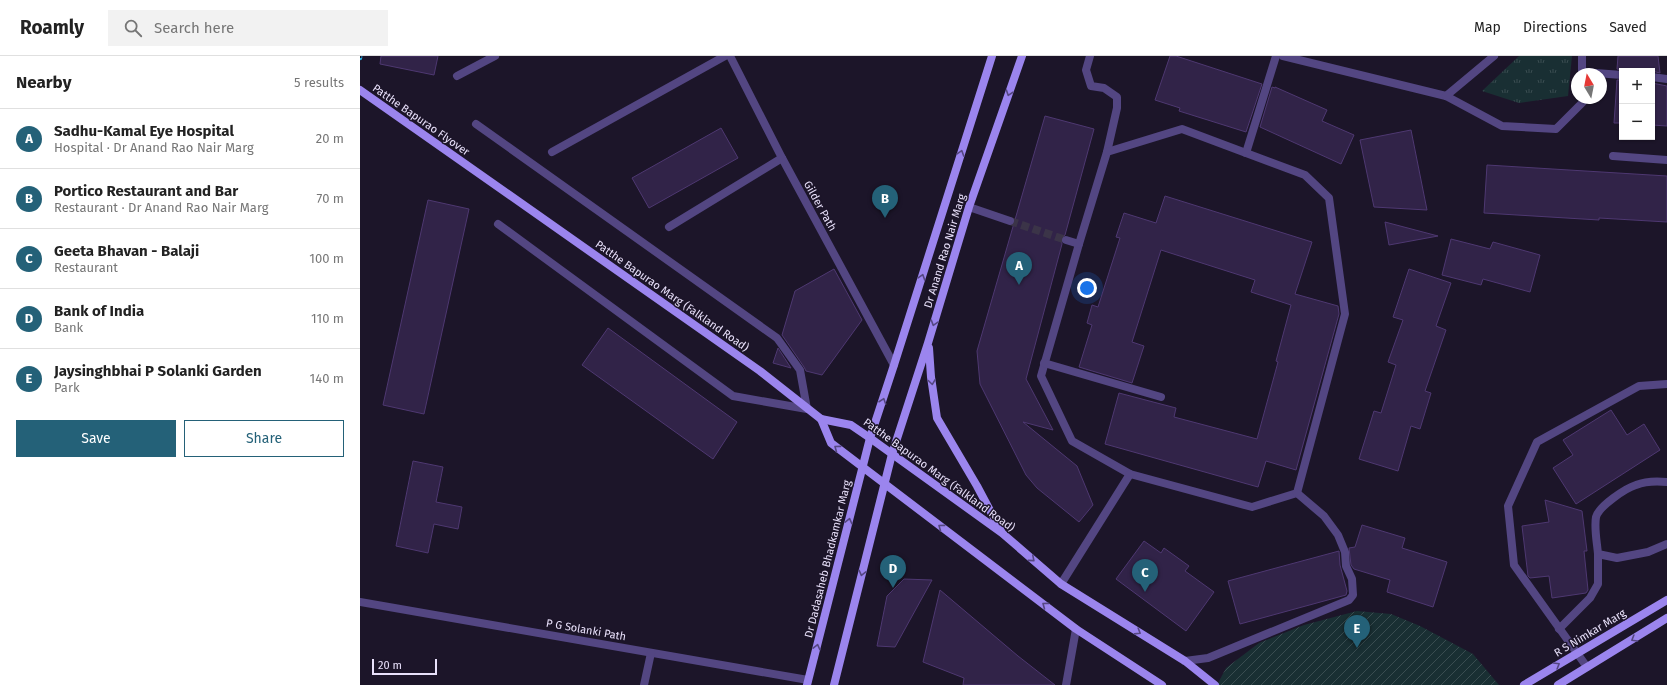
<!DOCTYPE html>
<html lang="en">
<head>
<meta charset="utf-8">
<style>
  :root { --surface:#fff; --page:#f2f2f2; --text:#222; --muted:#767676; --line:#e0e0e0; --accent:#246178 }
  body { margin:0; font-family:"Fira Sans",sans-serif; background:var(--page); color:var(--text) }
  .controls { position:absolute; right:12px; top:12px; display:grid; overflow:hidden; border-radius:0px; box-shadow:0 1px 3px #0004 }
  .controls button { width:36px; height:36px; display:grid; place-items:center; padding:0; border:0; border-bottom:1px solid var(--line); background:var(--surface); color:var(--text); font:20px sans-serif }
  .compass { position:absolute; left:1211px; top:12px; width:36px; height:36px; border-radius:50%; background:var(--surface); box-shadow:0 1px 3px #0004; rotate:350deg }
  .scale { position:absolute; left:12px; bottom:10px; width:65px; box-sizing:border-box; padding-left:4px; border:2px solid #e9e1fb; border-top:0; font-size:11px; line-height:14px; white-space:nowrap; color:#e9e1fb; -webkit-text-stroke:3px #1c1529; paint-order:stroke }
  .you { position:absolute; left:727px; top:232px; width:14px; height:14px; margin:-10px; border:3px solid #fff; border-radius:50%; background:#1a73e8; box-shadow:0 0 0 6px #1a73e833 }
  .badge { display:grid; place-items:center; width:26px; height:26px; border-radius:50%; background:var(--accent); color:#fff; font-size:13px; font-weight:700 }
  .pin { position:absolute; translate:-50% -33px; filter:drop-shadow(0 1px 2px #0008) }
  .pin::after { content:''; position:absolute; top:21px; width:14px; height:12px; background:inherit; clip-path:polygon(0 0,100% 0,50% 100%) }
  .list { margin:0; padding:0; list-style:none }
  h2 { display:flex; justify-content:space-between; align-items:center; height:52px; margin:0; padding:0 16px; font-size:17px }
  h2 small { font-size:13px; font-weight:400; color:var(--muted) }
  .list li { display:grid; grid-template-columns:26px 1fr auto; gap:12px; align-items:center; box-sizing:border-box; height:60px; padding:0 16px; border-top:1px solid var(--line) }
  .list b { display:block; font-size:15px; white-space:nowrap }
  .list p { margin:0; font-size:13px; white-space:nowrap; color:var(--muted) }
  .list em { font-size:13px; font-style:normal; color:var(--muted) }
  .actions { display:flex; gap:8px; padding:12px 16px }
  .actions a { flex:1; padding:9px 0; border:1px solid var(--accent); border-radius:0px; text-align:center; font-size:14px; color:var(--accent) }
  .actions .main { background:var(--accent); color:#fff }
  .icon { flex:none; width:22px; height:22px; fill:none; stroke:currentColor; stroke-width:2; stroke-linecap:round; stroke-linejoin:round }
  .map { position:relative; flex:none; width:1307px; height:629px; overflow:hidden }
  header { display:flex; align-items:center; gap:24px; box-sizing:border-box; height:56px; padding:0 20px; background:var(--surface); border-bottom:1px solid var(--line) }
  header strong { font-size:19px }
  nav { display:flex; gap:22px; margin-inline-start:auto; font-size:14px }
  .search { width:280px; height:36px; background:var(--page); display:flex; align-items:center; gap:10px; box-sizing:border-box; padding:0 14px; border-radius:0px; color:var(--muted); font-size:15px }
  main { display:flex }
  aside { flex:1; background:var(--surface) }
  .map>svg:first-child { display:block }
</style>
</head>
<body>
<header>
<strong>Roamly</strong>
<div class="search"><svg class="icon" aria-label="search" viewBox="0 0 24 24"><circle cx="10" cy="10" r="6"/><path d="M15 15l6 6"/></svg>Search here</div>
<nav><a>Map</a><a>Directions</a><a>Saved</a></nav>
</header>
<main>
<aside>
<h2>Nearby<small>5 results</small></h2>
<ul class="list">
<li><span class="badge">A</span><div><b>Sadhu-Kamal Eye Hospital</b><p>Hospital · Dr Anand Rao Nair Marg</p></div><em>20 m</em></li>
<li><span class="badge">B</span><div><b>Portico Restaurant and Bar</b><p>Restaurant · Dr Anand Rao Nair Marg</p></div><em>70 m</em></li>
<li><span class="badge">C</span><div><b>Geeta Bhavan - Balaji</b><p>Restaurant</p></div><em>100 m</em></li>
<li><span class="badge">D</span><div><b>Bank of India</b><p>Bank</p></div><em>110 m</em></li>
<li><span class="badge">E</span><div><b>Jaysinghbhai P Solanki Garden</b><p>Park</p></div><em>140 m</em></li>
</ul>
<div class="actions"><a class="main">Save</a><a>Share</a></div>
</aside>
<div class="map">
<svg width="1307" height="629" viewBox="0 0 1307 629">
  <defs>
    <pattern id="grass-tufts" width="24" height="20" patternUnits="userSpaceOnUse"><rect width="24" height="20" fill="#192f33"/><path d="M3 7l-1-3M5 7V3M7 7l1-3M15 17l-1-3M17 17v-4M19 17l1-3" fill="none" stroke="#3a4d51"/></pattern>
    <pattern id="garden-furrows" width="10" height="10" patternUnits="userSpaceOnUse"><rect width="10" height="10" fill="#192f33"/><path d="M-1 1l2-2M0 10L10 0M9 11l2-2" fill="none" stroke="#3a4d51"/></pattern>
  </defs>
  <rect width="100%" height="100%" fill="#1c1529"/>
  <polygon fill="url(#grass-tufts)" points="1159,0 1212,0 1208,40 1159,47 1122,35"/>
  <polygon fill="url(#garden-furrows)" points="997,555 1031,558 1060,570 1113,598 1139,629 857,629 866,612 899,587 944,569"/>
  <g fill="#312348" stroke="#4e3871">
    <polygon points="21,0 78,0 74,19 20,8"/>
    <polygon points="810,0 816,0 902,28 886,76 819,55 820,52 795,44"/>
    <polygon points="1258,0 1298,0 1300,17 1292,15 1266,15 1257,13"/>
    <polygon points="1257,24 1262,24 1262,67 1254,67"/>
    <polygon points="1292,27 1307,30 1307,70 1292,69"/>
    <polygon points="912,31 915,32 915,31 967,54 962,65 994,79 981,108 900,71"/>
    <polygon points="685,60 734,73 705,179 701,183 702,188 666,323 693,374 663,366 717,410 733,449 719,466 677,432 666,419 620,328 617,295"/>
    <polygon points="361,72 378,102 289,152 272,122"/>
    <polygon points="1051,74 1067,154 1014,151 1000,84"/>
    <polygon points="1127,109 1307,120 1307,166 1239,162 1239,164 1124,157"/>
    <polygon points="805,140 952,186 935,238 978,250 979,258 936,414 906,405 898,431 745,388 759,337 816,352 814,361 897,383 918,306 916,305 931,249 891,236 895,224 801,194 772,286 784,290 772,327 719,311 732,269 727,267 732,249 738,251 760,182 756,181 764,157 796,167"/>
    <polygon points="68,144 109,153 64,358 23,349"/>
    <polygon points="1025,166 1078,180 1029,189"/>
    <polygon points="1091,183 1130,193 1133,186 1180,199 1170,236 1123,223 1121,229 1082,219"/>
    <polygon points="474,213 502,264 462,319 446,315 444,311 422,279 435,235"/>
    <polygon points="1049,213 1091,227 1076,270 1086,274 1065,335 1071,337 1060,373 1051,370 1038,415 999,403 1014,355 1021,357 1036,309 1028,306 1043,264 1033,261"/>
    <polygon points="248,272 377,366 353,403 222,309"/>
    <polygon points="418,292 431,312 413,307"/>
    <polygon points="1251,354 1267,379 1284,368 1300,394 1216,448 1193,412 1213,399 1203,384"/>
    <polygon points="53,405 83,411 76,446 102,451 98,473 74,468 68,497 36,490"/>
    <polygon points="1185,444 1222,455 1227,495 1224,495 1228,534 1226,537 1192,542 1189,520 1170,522 1168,520 1162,470 1189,466"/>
    <polygon points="1002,469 1045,482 1042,492 1087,506 1073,551 1027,536 1030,524 994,513 991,509 989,492 995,491"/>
    <polygon points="784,485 801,497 804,492 829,510 825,515 854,536 826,575 756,523"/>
    <polygon points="979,495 980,509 987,535 986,539 880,568 868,525"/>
    <polygon points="544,523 572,524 535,591 517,590 527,540"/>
    <polygon points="580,534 658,600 695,629 603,629 604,622 563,606"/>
  </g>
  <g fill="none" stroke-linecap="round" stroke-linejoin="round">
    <polyline stroke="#3b3448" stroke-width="8" stroke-dasharray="8 4" stroke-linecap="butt" points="650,165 706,184"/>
    <g stroke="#534682" stroke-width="8">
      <polyline points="97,20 135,0"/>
      <polyline points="192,96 365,0"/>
      <polyline points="309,171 422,102"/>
      <polyline points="706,629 716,573"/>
    </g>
    <g stroke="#534682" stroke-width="8">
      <polyline points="370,0 422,102 534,309"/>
      <polyline points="730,0 726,14 731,30 744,32 757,41 757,52 747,96"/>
      <polyline points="923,0 1086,40 1142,70 1196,73 1223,46 1223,42"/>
      <polyline points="1222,0 1222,16"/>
      <polyline points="1222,18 1222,16 1262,19"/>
      <polyline points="1292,21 1307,23"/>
      <polyline points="1086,40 1134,0"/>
      <polyline points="116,68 417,282 440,314 447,353 373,340 138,168"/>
      <polygon points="822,73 945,119 969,142 985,258 937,437 892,451 770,418 712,385 681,320 719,188 747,96"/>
      <polyline points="886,97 916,0"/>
      <polyline points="1253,100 1307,104"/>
      <polyline points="609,151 650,165"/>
      <polyline points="706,184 719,188"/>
      <polyline points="684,307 801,341"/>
      <path d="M1307,426C1297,425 1286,425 1276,429C1266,432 1239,450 1236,461C1234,473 1237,486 1238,498L1257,502L1288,496L1307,488"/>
      <polyline points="701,528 770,418"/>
      <polyline points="0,546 448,624"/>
      <polyline points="1199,573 1230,542 1238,528 1238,498"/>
      <polyline points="825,605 848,602 989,544 993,539 992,523 986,510 985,496 978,479 964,460 937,437"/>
      <polyline points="1227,611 1154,509 1148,450 1177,386 1279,330 1307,328"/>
      <polyline points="284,629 291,597"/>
    </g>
    <g stroke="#9b85ee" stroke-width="8">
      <polyline points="0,34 400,315 461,363 491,369 510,382 642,477 701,528 825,605 855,629"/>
      <polyline points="569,292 571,321 577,362 617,430 641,475"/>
      <polyline points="461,363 471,387 716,573 802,629"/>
      <polyline points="447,629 510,382 534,309 632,0"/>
      <polyline points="474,629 532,398 568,287 609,151 662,0"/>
      <polyline points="1164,629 1307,544"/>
      <polyline points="1198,629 1307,562"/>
    </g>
    <g stroke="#27ade2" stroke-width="4.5">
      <polyline id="rail" points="0,2 0,0"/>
    </g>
    <use href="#rail" stroke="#1c1529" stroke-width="3" stroke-dasharray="9" stroke-linecap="butt"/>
  </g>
  <defs><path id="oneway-chevron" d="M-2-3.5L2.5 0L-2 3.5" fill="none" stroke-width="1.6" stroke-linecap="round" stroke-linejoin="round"/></defs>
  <g stroke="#554782">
    <use href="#oneway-chevron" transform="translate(649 37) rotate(109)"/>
    <use href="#oneway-chevron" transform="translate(601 97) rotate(-72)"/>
    <use href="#oneway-chevron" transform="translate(562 221) rotate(-72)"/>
    <use href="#oneway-chevron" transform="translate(574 267) rotate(107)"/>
    <use href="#oneway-chevron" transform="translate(572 326) rotate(82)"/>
    <use href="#oneway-chevron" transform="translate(523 345) rotate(-71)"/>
    <use href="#oneway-chevron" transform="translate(477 392) rotate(-143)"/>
    <use href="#oneway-chevron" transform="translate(489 465) rotate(-76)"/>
    <use href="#oneway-chevron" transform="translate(581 471) rotate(-143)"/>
    <use href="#oneway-chevron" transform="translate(672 503) rotate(41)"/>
    <use href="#oneway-chevron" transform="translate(502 517) rotate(104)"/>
    <use href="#oneway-chevron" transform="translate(685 549) rotate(-143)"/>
    <use href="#oneway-chevron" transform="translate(778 576) rotate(32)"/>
    <use href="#oneway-chevron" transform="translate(1274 583) rotate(149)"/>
    <use href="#oneway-chevron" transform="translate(457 591) rotate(-76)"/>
    <use href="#oneway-chevron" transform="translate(1197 609) rotate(-31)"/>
  </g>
  <g text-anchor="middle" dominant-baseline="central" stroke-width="3" stroke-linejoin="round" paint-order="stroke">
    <g font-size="11" fill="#e9e1fb" stroke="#1c1529">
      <text transform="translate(61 64) rotate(35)">Patthe Bapurao Flyover</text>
      <text transform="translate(460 150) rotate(61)">Gilder Path</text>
      <text transform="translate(585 195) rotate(-73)">Dr Anand Rao Nair Marg</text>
      <text transform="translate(312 240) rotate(35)">Patthe Bapurao Marg (Falkland Road)</text>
      <text transform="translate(579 419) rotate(36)">Patthe Bapurao Marg (Falkland Road)</text>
      <text transform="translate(468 503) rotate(-76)">Dr Dadasaheb Bhadkamkar Marg</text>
      <text transform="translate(226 574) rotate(10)">P G Solanki Path</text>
      <text transform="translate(1230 577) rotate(-31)">R S Nimkar Marg</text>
    </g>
  </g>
</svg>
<div class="controls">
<button>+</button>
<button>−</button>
</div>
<svg class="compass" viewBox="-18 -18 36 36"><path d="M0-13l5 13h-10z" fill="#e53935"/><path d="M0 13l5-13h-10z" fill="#767676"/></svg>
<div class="scale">20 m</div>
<div class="you"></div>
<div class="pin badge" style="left:659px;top:229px">A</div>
<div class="pin badge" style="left:525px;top:162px">B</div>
<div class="pin badge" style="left:785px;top:536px">C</div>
<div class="pin badge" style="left:533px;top:532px">D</div>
<div class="pin badge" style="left:997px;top:592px">E</div>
</div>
</main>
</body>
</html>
